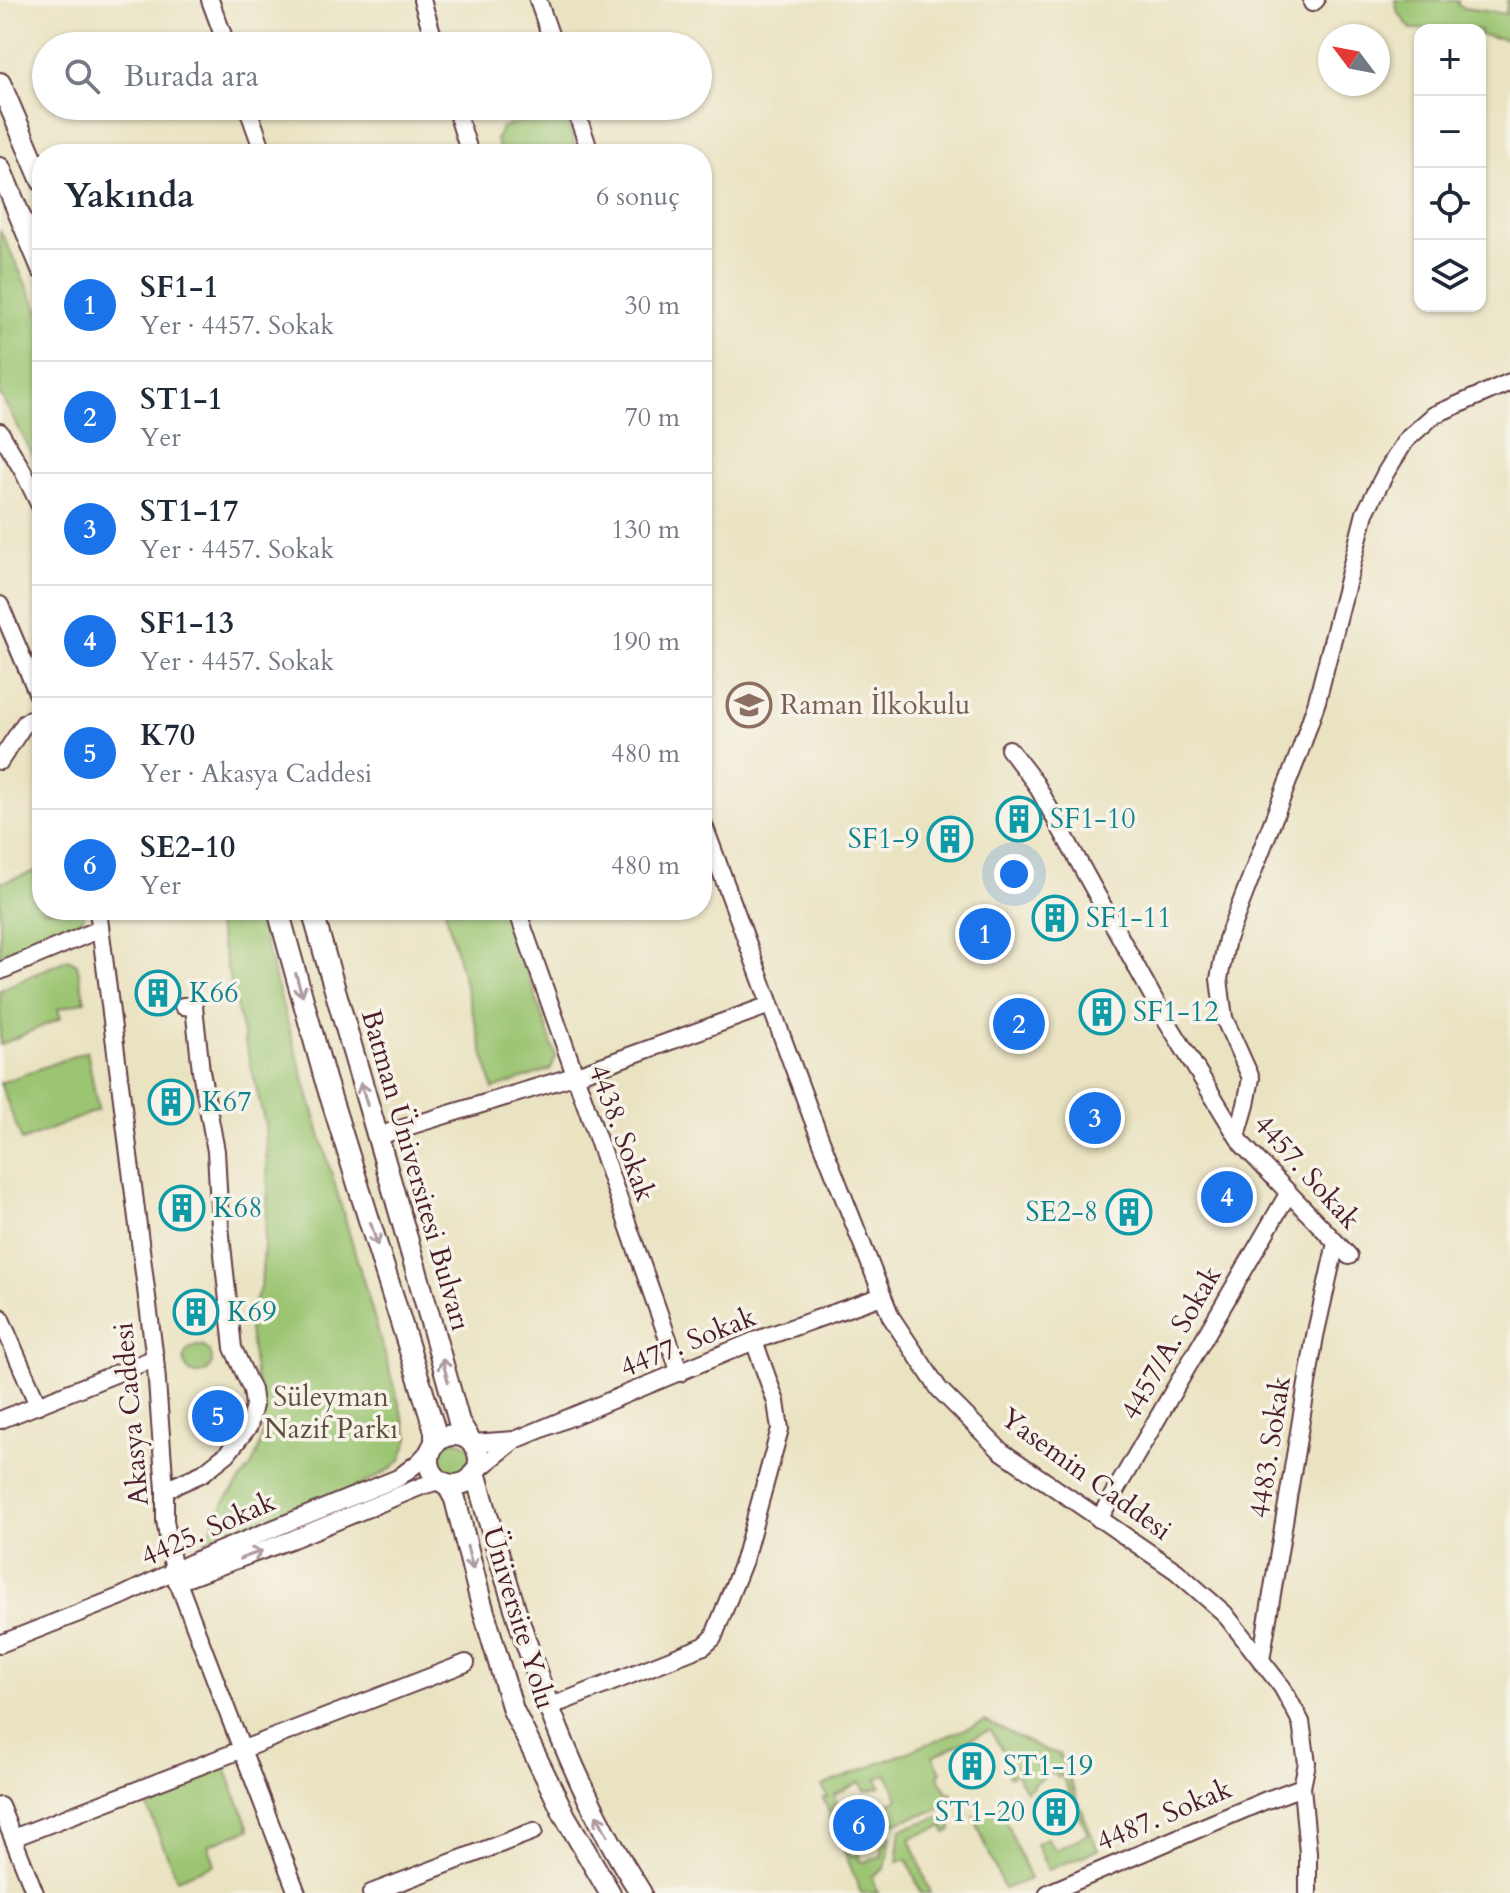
<!DOCTYPE html>
<html lang="tr">
<head>
<meta charset="utf-8">
<style>
  :root { --surface:#fff; --page:#f2f2f3; --text:#1f2937; --muted:#747a83; --line:#e0e1e3; --accent:#1a73e8 }
  body { margin:0; font-family:Cardo,serif; background:var(--page); color:var(--text) }
  .controls { position:absolute; right:24px; top:24px; display:grid; overflow:hidden; border-radius:16px; box-shadow:0 2px 6px #0004 }
  .controls button { width:72px; height:72px; display:grid; place-items:center; padding:0; border:0; border-bottom:2px solid var(--line); background:var(--surface); color:var(--text); font:40px sans-serif }
  .compass { position:absolute; left:1318px; top:24px; width:72px; height:72px; border-radius:50%; background:var(--surface); box-shadow:0 2px 6px #0004; rotate:302deg }
  .you { position:absolute; left:1014px; top:874px; width:28px; height:28px; margin:-20px; border:6px solid #fff; border-radius:50%; background:#1a73e8; box-shadow:0 0 0 12px #1a73e833 }
  .badge { display:grid; place-items:center; width:52px; height:52px; border-radius:50%; background:var(--accent); color:#fff; font-size:26px; font-weight:700 }
  .pin { position:absolute; translate:-50% -50%; border:4px solid #fff; box-shadow:0 2px 8px #0006 }
  .list { margin:0; padding:0; list-style:none }
  h2 { display:flex; justify-content:space-between; align-items:center; height:104px; margin:0; padding:0 32px; font-size:34px }
  h2 small { font-size:26px; font-weight:400; color:var(--muted) }
  .list li { display:grid; grid-template-columns:52px 1fr auto; gap:24px; align-items:center; box-sizing:border-box; height:112px; padding:0 32px; border-top:2px solid var(--line) }
  .list b { display:block; font-size:30px; white-space:nowrap }
  .list p { margin:0; font-size:26px; white-space:nowrap; color:var(--muted) }
  .list em { font-size:26px; font-style:normal; color:var(--muted) }
  .icon { flex:none; width:44px; height:44px; fill:none; stroke:currentColor; stroke-width:2; stroke-linecap:round; stroke-linejoin:round }
  .map { position:relative; flex:none; width:1510px; height:1893px; overflow:hidden }
  .search { position:absolute; background:var(--surface); box-shadow:0 2px 6px #0004; left:32px; top:32px; width:680px; height:88px; display:flex; align-items:center; gap:20px; box-sizing:border-box; padding:0 28px; border-radius:44px; color:var(--muted); font-size:30px }
  .panel { position:absolute; background:var(--surface); box-shadow:0 2px 6px #0004; left:32px; top:144px; width:680px; height:776px; border-radius:32px }
  .map>svg:first-child { display:block }
</style>
</head>
<body>
<div class="map">
<svg width="1510" height="1893" viewBox="0 0 1510 1893">
  <rect width="100%" height="100%" fill="#f7f3e8"/>
  <filter id="ink" filterUnits="userSpaceOnUse"><feTurbulence type="fractalNoise" baseFrequency=".0125" numOctaves="2"/><feDisplacementMap in="SourceGraphic" scale="16" xChannelSelector="R" yChannelSelector="G"/><feConvolveMatrix kernelMatrix="1 2 1 2 8 2 1 2 1" color-interpolation-filters="sRGB"/></filter>
  <filter id="wash" filterUnits="userSpaceOnUse"><feTurbulence type="fractalNoise" baseFrequency=".006" numOctaves="4" result="noise"/><feDisplacementMap in="SourceGraphic" scale="32" xChannelSelector="R" yChannelSelector="G"/><feGaussianBlur stdDeviation="1.8" result="paint"/><feColorMatrix in="noise" values="0 0 0 0 0 0 0 0 0 0 0 0 0 0 0 0 0 1.4 0 .05"/><feComposite in="paint" operator="in"/></filter>
  <g filter="url(#wash)">
    <rect width="100%" height="100%" fill="#eae3c2"/>
    <g fill="#9bc572" stroke="#72724e" stroke-width="2">
      <polygon points="1395,0 1458,0 1458,5 1464,8 1506,14 1507,0 1510,0 1510,40 1480,35 1480,30 1411,29 1398,13"/>
      <polygon points="555,111 565,115 578,154 501,154 496,140 501,128"/>
      <polygon points="0,230 42,318 42,472 0,394"/>
      <polygon points="42,869 42,910 84,910 83,919 0,954 0,883"/>
      <path d="M213,910H256C304,1087 359,1262 409,1438L401,1460L389,1470L352,1490L205,1540L223,1503L252,1465L258,1451L263,1431L248,1322L261,1285L268,1191L265,1124Z"/>
      <polygon points="445,910 506,910 556,1056 551,1069 493,1089"/>
      <polygon points="68,959 77,964 85,1001 58,1009 61,1018 0,1045 0,990"/>
      <polygon points="87,1051 98,1110 22,1141 0,1083"/>
      <circle cx="198" cy="1360" r="14"/>
      <circle cx="455" cy="1460" r="19"/>
      <polygon points="985,1721 1045,1750 1059,1754 1098,1850 1048,1870 1036,1844 1047,1838 1055,1850 1088,1834 1062,1775 1058,1778 1054,1772 1033,1783 1034,1786 1026,1791 1016,1774 1009,1777 1004,1763 1008,1760 990,1730 933,1756 941,1772 938,1775 948,1794 951,1793 955,1804 895,1823 887,1805 898,1799 887,1774 877,1779 881,1787 865,1791 860,1782 834,1795 837,1803 832,1806 851,1856 859,1854 860,1861 865,1862 882,1856 882,1846 886,1843 877,1821 882,1819 891,1838 885,1869 872,1876 878,1893 861,1893 823,1798 828,1797 822,1786"/>
      <polygon points="223,1764 250,1829 208,1845 215,1864 177,1879 144,1799"/>
      <polygon points="999,1805 1030,1879 1004,1889 974,1817"/>
      <polygon points="946,1815 952,1830 946,1833 943,1826 910,1838 931,1893 921,1893 907,1859 897,1862 901,1829"/>
    </g>
  </g>
  <g filter="url(#ink)">
    <g fill="none" stroke-linecap="round" stroke-linejoin="round">
      <g stroke="#623c42" stroke-width="20">
        <g id="minor">
          <polyline points="210,0 227,46"/>
          <polyline points="422,0 436,46"/>
          <polyline points="538,0 554,46"/>
          <polyline points="1312,3 1316,0"/>
          <polyline points="247,106 264,154"/>
          <polyline points="455,106 470,154"/>
          <polyline points="574,106 587,143"/>
          <polyline points="0,432 24,473 42,510"/>
          <polyline points="0,605 42,704"/>
          <polyline points="1009,749 1036,784 1159,1008 1242,1144 1349,1256"/>
          <polyline points="0,761 25,723 42,712"/>
          <polyline points="702,820 811,1115 891,1317 939,1389 1001,1451 1176,1571 1224,1613 1282,1687 1301,1722 1307,1763 1302,1787 1308,1853 1308,1893"/>
          <polyline points="98,910 156,1368 165,1490 165,1520 174,1572 297,1893"/>
          <polyline points="517,910 680,1373"/>
          <polyline points="0,971 100,929"/>
          <polyline points="1237,1136 1246,1105 1251,1078 1224,1018 1219,979 1227,939 1301,748 1317,701 1365,513 1386,472 1406,440 1434,415 1510,382"/>
          <polyline points="378,1138 390,1132 574,1076 770,1005"/>
          <polyline points="0,1317 38,1405"/>
          <polyline points="0,1420 155,1358"/>
          <polyline points="515,1440 754,1341 882,1296"/>
          <polyline points="472,1443 515,1440 475,1472"/>
          <polyline points="165,1490 203,1473 227,1454 249,1426 254,1405 252,1390 233,1348 220,1226 216,1151 201,1071 194,1007 183,1006"/>
          <polyline points="1099,1519 1288,1194"/>
          <polyline points="177,1582 293,1539 422,1486 439,1481"/>
          <polyline points="0,1644 122,1596 201,1558 398,1478 419,1462 430,1450"/>
          <polyline points="1261,1660 1315,1336 1336,1243"/>
          <polyline points="548,1705 562,1702 704,1646 713,1638 744,1560 780,1429 776,1402 754,1341"/>
          <polyline points="0,1806 35,1893"/>
          <polyline points="13,1838 466,1663"/>
          <polyline points="371,1893 534,1831"/>
          <polyline points="1048,1893 1264,1801 1302,1787"/>
        </g>
      </g>
      <g stroke="#623c42" stroke-width="24">
        <g id="major">
          <polyline points="0,83 42,181"/>
          <polyline points="0,168 42,269"/>
          <polyline points="278,910 325,1079 435,1431 435,1443"/>
          <path d="M312,910C361,1081 412,1251 459,1422L472,1443"/>
          <circle cx="454" cy="1460" r="25"/>
          <path d="M475,1472C516,1617 558,1765 641,1893"/>
          <polyline points="447,1484 455,1499 481,1602 513,1710 565,1816 610,1893"/>
        </g>
      </g>
      <use href="#minor" stroke="#fff" stroke-width="16"/>
      <use href="#major" stroke="#fff" stroke-width="20"/>
    </g>
    <defs><path id="oneway-shaft" d="M-6 0H5M1.5-3L5.5 0L1.5 3" fill="none" stroke-width="1.6" stroke-linecap="round" stroke-linejoin="round" transform="scale(2)"/></defs>
    <g stroke="#ae9aa0">
      <use href="#oneway-shaft" transform="translate(299 985) rotate(74)"/>
      <use href="#oneway-shaft" transform="translate(364 1094) rotate(-106)"/>
      <use href="#oneway-shaft" transform="translate(374 1234) rotate(73)"/>
      <use href="#oneway-shaft" transform="translate(445 1370) rotate(-105)"/>
      <use href="#oneway-shaft" transform="translate(251 1555) rotate(-20)"/>
      <use href="#oneway-shaft" transform="translate(470 1558) rotate(76)"/>
      <use href="#oneway-shaft" transform="translate(602 1825) rotate(-118)"/>
    </g>
  </g>
  <defs>
    <g id="school-ring" transform="scale(2.3)"><circle r="9.5" fill="#f7f3e8" stroke="#8d6e63" stroke-width="1.5"/><path d="M0-5L7-2L0 1L-7-2ZM-4 1L0 2.5L4 1V4Q0 6-4 4Z" fill="#8d6e63"/></g>
    <g id="building-ring" transform="scale(2.3)"><circle r="9.5" fill="#f7f3e8" stroke="#0f9aa8" stroke-width="1.5"/><path d="M-4-6H4V6H1V3H-1V6H-4ZM-2.5-4.3h1.7v1.8h-1.7ZM.8-4.3h1.7v1.8H.8ZM-2.5-1h1.7V.8h-1.7ZM.8-1h1.7V.8H.8Z" fill="#0f9aa8"/></g>
  </defs>
  <g fill-rule="evenodd">
    <use href="#school-ring" x="749" y="705"/>
    <use href="#building-ring" x="1019" y="819"/>
    <use href="#building-ring" x="950" y="839"/>
    <use href="#building-ring" x="1055" y="918"/>
    <use href="#building-ring" x="158" y="993"/>
    <use href="#building-ring" x="1102" y="1012"/>
    <use href="#building-ring" x="171" y="1102"/>
    <use href="#building-ring" x="182" y="1208"/>
    <use href="#building-ring" x="1129" y="1212"/>
    <use href="#building-ring" x="196" y="1312"/>
    <use href="#building-ring" x="972" y="1766"/>
    <use href="#building-ring" x="1056" y="1812"/>
  </g>
  <g text-anchor="middle" dominant-baseline="central" stroke-width="7" stroke-linejoin="round" paint-order="stroke">
    <g font-size="28" fill="#785e54" stroke="#f7f3e8" text-anchor="start">
      <text x="780" y="705">Raman İlkokulu</text>
    </g>
    <g font-size="28" fill="#0d838f" stroke="#f7f3e8" text-anchor="start">
      <text x="1050" y="819">SF1-10</text>
      <text x="919" y="839" text-anchor="end">SF1-9</text>
      <text x="1086" y="918">SF1-11</text>
      <text x="189" y="993">K66</text>
      <text x="1133" y="1012">SF1-12</text>
      <text x="202" y="1102">K67</text>
      <text x="213" y="1208">K68</text>
      <text x="1098" y="1212" text-anchor="end">SE2-8</text>
      <text x="227" y="1312">K69</text>
      <text x="1003" y="1766">ST1-19</text>
      <text x="1025" y="1812" text-anchor="end">ST1-20</text>
    </g>
    <g font-size="28" fill="#4a1f2b" stroke="#f7f3e8">
      <text transform="translate(622 1133) rotate(70)">4438. Sokak</text>
      <text transform="translate(416 1170) rotate(74)">Batman Üniversitesi Bulvarı</text>
      <text transform="translate(1307 1172) rotate(48)">4457. Sokak</text>
      <text transform="translate(688 1342) rotate(-22)">4477. Sokak</text>
      <text transform="translate(1171 1343) rotate(-60)">4457/A. Sokak</text>
      <text transform="translate(131 1414) rotate(-95)">Akasya Caddesi</text>
      <text transform="translate(1270 1447) rotate(-81)">4483. Sokak</text>
      <text transform="translate(1086 1474) rotate(36)">Yasemin Caddesi</text>
      <text transform="translate(208 1529) rotate(-24)">4425. Sokak</text>
      <text transform="translate(519 1618) rotate(73)">Üniversite Yolu</text>
      <text transform="translate(1164 1815) rotate(-23)">4487. Sokak</text>
    </g>
    <g font-size="28" fill="#625140" stroke="#f7f3e8">
      <text x="331" y="1397">Süleyman<tspan x="331" dy="32">Nazif Parkı</tspan></text>
    </g>
  </g>
</svg>
<div class="controls">
<button>+</button>
<button>−</button>
<button><svg class="icon" aria-label="locate" viewBox="0 0 24 24"><circle cx="12" cy="12" r="6"/><path d="M12 2v4M12 18v4M2 12h4M18 12h4"/></svg></button>
<button><svg class="icon" aria-label="layers" viewBox="0 0 24 24"><path d="M12 4l9 5-9 5-9-5zM3 14l9 5 9-5"/></svg></button>
</div>
<svg class="compass" viewBox="-18 -18 36 36"><path d="M0-13l5 13h-10z" fill="#e53935"/><path d="M0 13l5-13h-10z" fill="#747a83"/></svg>
<div class="you"></div>
<div class="pin badge" style="left:985px;top:934px">1</div>
<div class="pin badge" style="left:1019px;top:1024px">2</div>
<div class="pin badge" style="left:1095px;top:1118px">3</div>
<div class="pin badge" style="left:1227px;top:1197px">4</div>
<div class="pin badge" style="left:218px;top:1416px">5</div>
<div class="pin badge" style="left:859px;top:1825px">6</div>
<div class="search"><svg class="icon" aria-label="search" viewBox="0 0 24 24"><circle cx="10" cy="10" r="6"/><path d="M15 15l6 6"/></svg>Burada ara</div>
<section class="panel">
<h2>Yakında<small>6 sonuç</small></h2>
<ul class="list">
<li><span class="badge">1</span><div><b>SF1-1</b><p>Yer · 4457. Sokak</p></div><em>30 m</em></li>
<li><span class="badge">2</span><div><b>ST1-1</b><p>Yer</p></div><em>70 m</em></li>
<li><span class="badge">3</span><div><b>ST1-17</b><p>Yer · 4457. Sokak</p></div><em>130 m</em></li>
<li><span class="badge">4</span><div><b>SF1-13</b><p>Yer · 4457. Sokak</p></div><em>190 m</em></li>
<li><span class="badge">5</span><div><b>K70</b><p>Yer · Akasya Caddesi</p></div><em>480 m</em></li>
<li><span class="badge">6</span><div><b>SE2-10</b><p>Yer</p></div><em>480 m</em></li>
</ul>
</section>
</div>
</body>
</html>
